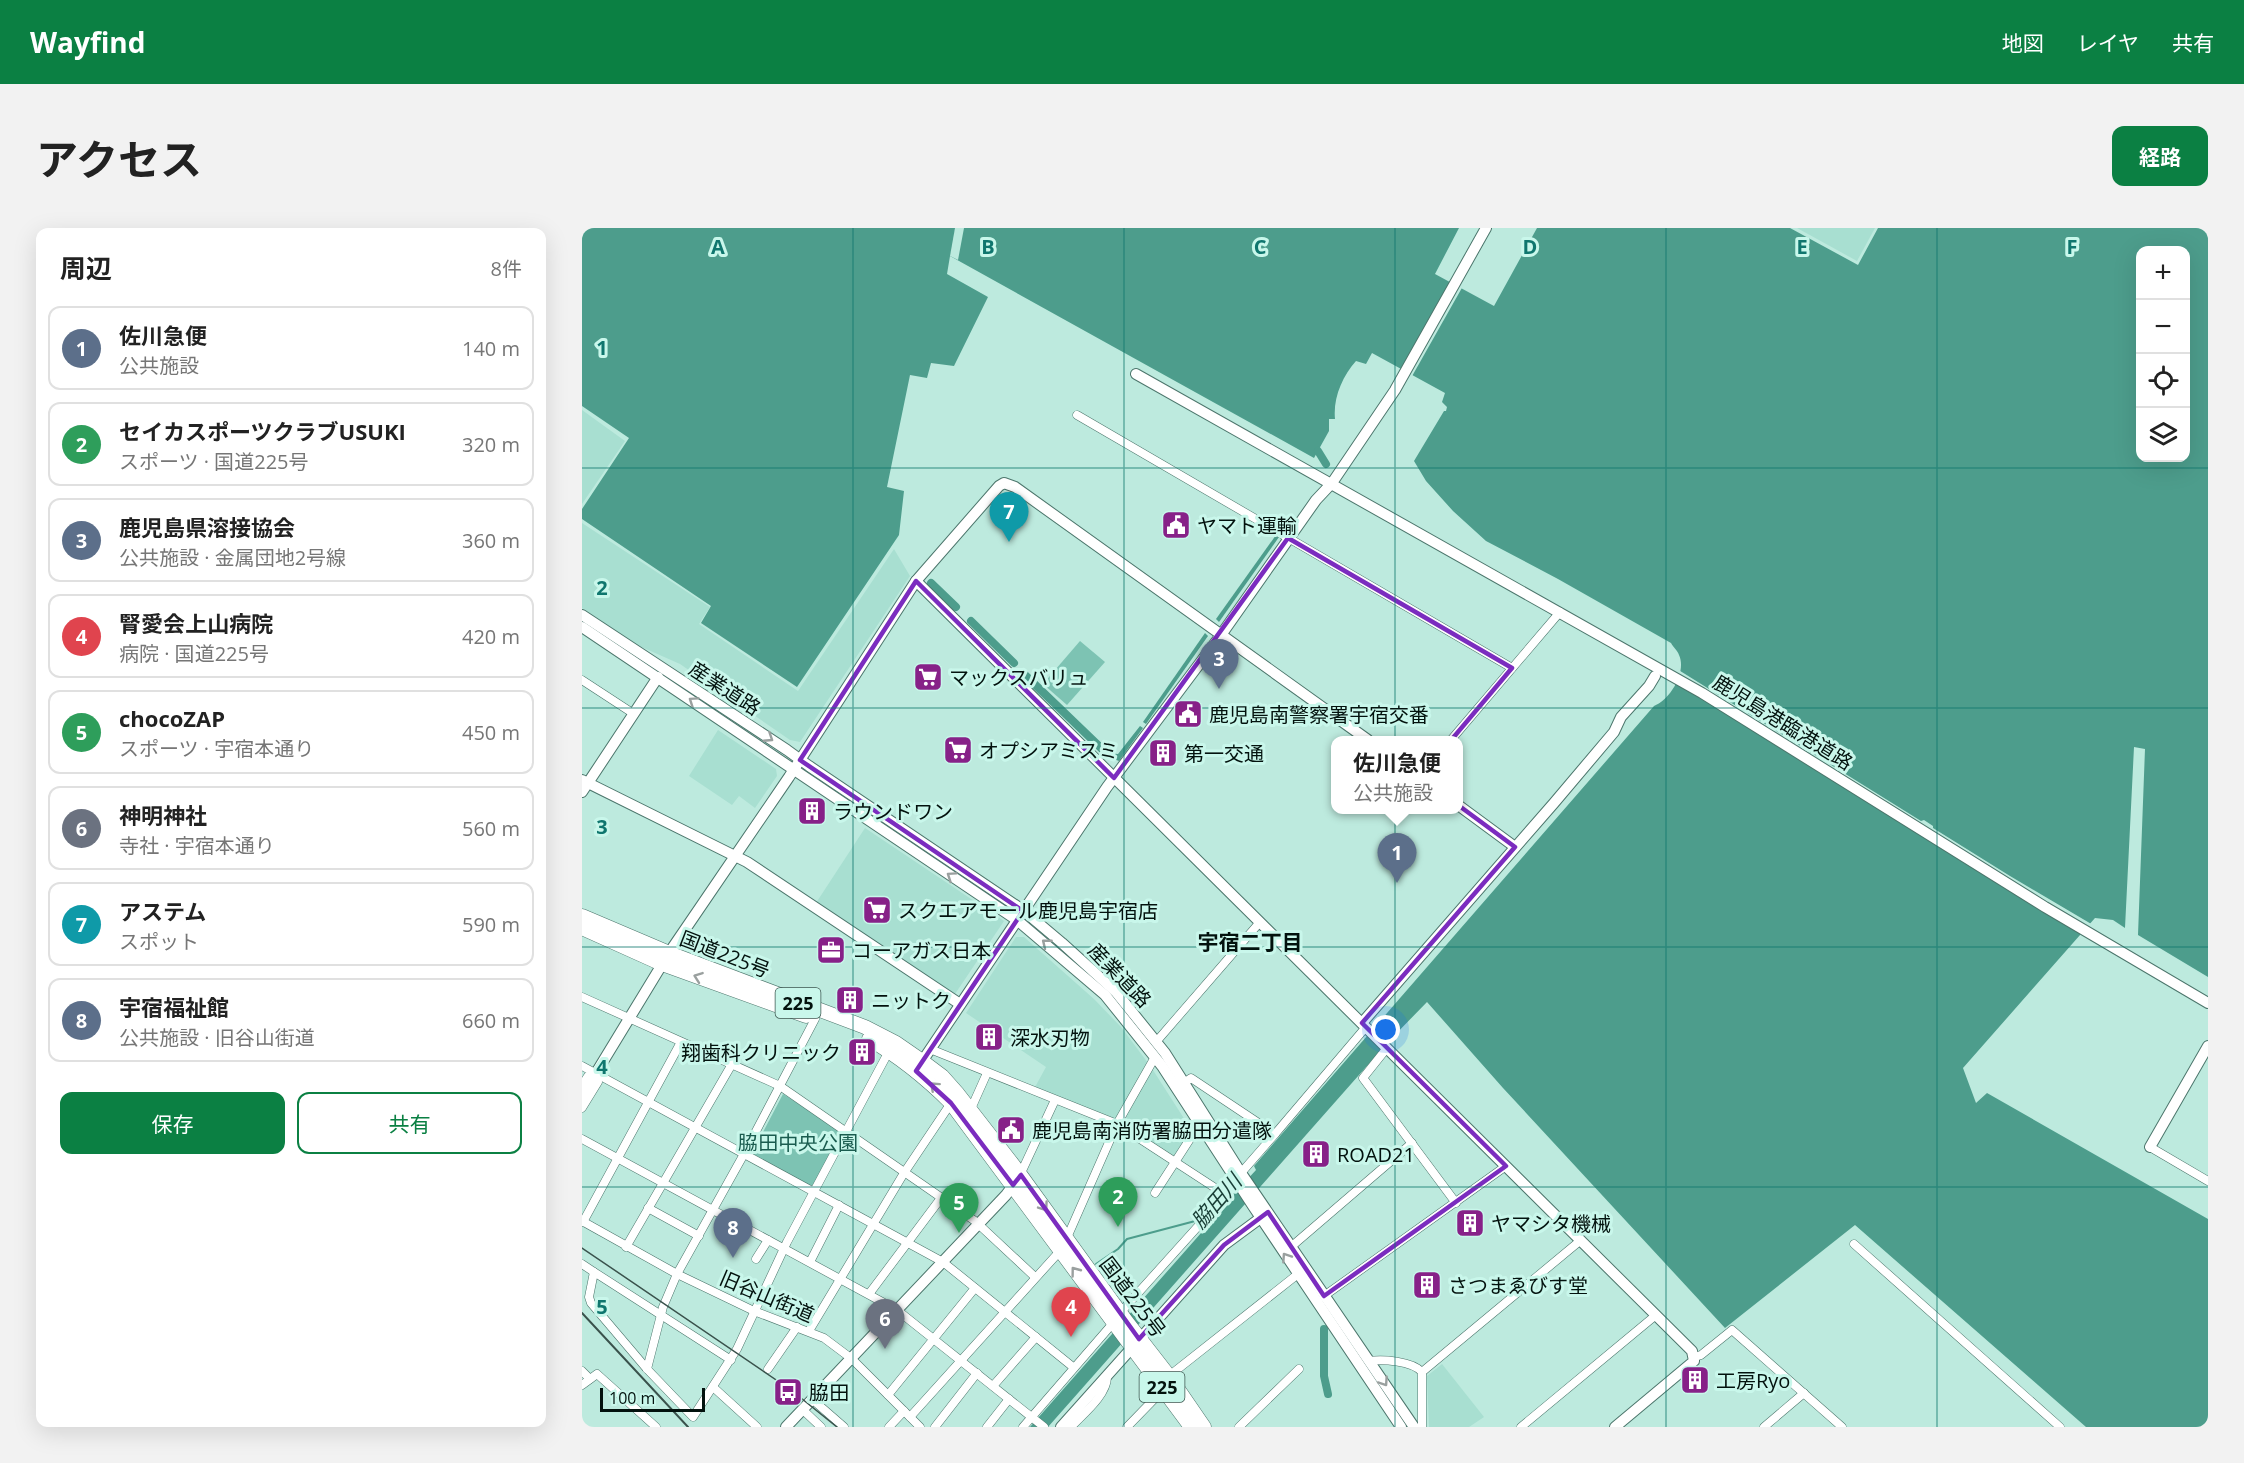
<!DOCTYPE html>
<html lang="ja">
<head>
<meta charset="utf-8">
<style>
  :root { --surface:#fff; --page:#f2f2f2; --text:#222; --muted:#767676; --line:#e0e0e0; --accent:#0b8043 }
  body { margin:0; font-family:"Open Sans","Noto Sans JP",sans-serif; background:var(--page); color:var(--text) }
  .controls { position:absolute; right:18px; top:18px; display:grid; overflow:hidden; border-radius:12px; box-shadow:0 6px 24px #0002 }
  .controls button { width:54px; height:54px; display:grid; place-items:center; padding:0; border:0; border-bottom:2px solid var(--line); background:var(--surface); color:var(--text); font:30px sans-serif }
  .scale { position:absolute; left:18px; bottom:15px; width:105px; box-sizing:border-box; padding-left:6px; border:3px solid #03120e; border-top:0; font-size:16px; line-height:21px; white-space:nowrap; color:#03120e; -webkit-text-stroke:4px #c9f7eb; paint-order:stroke }
  .you { position:absolute; left:804px; top:802px; width:21px; height:21px; margin:-15px; border:4px solid #fff; border-radius:50%; background:#1a73e8; box-shadow:0 0 0 9px #1a73e833 }
  .badge { display:grid; place-items:center; width:39px; height:39px; border-radius:50%; background:var(--accent); color:#fff; font-size:20px; font-weight:700 }
  .pin { position:absolute; translate:-50% -50px; filter:drop-shadow(0 2px 3px #0008) }
  .pin::after { content:''; position:absolute; top:32px; width:21px; height:18px; background:inherit; clip-path:polygon(0 0,100% 0,50% 100%) }
  .popup { position:absolute; left:749px; top:508px; width:132px; height:78px; box-sizing:border-box; display:grid; place-content:center; border-radius:12px; background:var(--surface); filter:drop-shadow(0 2px 4px #0005); font-size:20px; white-space:nowrap; color:var(--muted) }
  .popup b { font-size:22px; color:var(--text) }
  .popup::after { content:''; position:absolute; left:50%; top:100%; margin-left:-12px; border:12px solid transparent; border-top-color:var(--surface) }
  .list { margin:0; padding:0; list-style:none }
  h2 { display:flex; justify-content:space-between; align-items:center; height:78px; margin:0; padding:0 24px; font-size:26px }
  h2 small { font-size:20px; font-weight:400; color:var(--muted) }
  .list li { display:grid; grid-template-columns:39px 1fr auto; gap:18px; align-items:center; box-sizing:border-box; height:84px; margin:0 12px 12px; padding:0 12px; border:2px solid var(--line); border-radius:12px }
  .list b { display:block; font-size:22px; white-space:nowrap }
  .list p { margin:0; font-size:20px; white-space:nowrap; color:var(--muted) }
  .list em { font-size:20px; font-style:normal; color:var(--muted) }
  .actions { display:flex; gap:12px; padding:18px 24px }
  .actions a { flex:1; padding:14px 0; border:2px solid var(--accent); border-radius:12px; text-align:center; font-size:21px; color:var(--accent) }
  .actions .main { background:var(--accent); color:#fff }
  .icon { flex:none; width:33px; height:33px; fill:none; stroke:currentColor; stroke-width:2; stroke-linecap:round; stroke-linejoin:round }
  .map { position:relative; flex:none; width:1626px; height:1199px; overflow:hidden; border-radius:12px }
  header { display:flex; align-items:center; gap:36px; box-sizing:border-box; height:84px; padding:0 30px; background:var(--accent); color:#fff }
  header strong { font-size:28px }
  nav { display:flex; gap:33px; margin-inline-start:auto; font-size:21px }
  .intro { display:flex; align-items:center; justify-content:space-between; box-sizing:border-box; height:144px; padding:0 36px }
  h1 { margin:0; font-size:42px }
  .button { padding:15px 27px; border-radius:12px; background:var(--accent); color:#fff; font-size:21px; font-weight:700 }
  main { display:flex; gap:36px; padding:0 36px }
  aside { flex:1; background:var(--surface); border-radius:12px; box-shadow:0 6px 24px #0002 }
  .map>svg:first-child { display:block }
</style>
</head>
<body>
<header>
<strong>Wayfind</strong>
<nav><a>地図</a><a>レイヤ</a><a>共有</a></nav>
</header>
<div class="intro"><h1>アクセス</h1><a class="button">経路</a></div>
<main>
<aside>
<h2>周辺<small>8件</small></h2>
<ul class="list">
<li><span class="badge" style="background:#5c6f8a">1</span><div><b>佐川急便</b><p>公共施設</p></div><em>140 m</em></li>
<li><span class="badge" style="background:#2e9e5b">2</span><div><b>セイカスポーツクラブUSUKI</b><p>スポーツ · 国道225号</p></div><em>320 m</em></li>
<li><span class="badge" style="background:#5c6f8a">3</span><div><b>鹿児島県溶接協会</b><p>公共施設 · 金属団地2号線</p></div><em>360 m</em></li>
<li><span class="badge" style="background:#e0444e">4</span><div><b>腎愛会上山病院</b><p>病院 · 国道225号</p></div><em>420 m</em></li>
<li><span class="badge" style="background:#2e9e5b">5</span><div><b>chocoZAP</b><p>スポーツ · 宇宿本通り</p></div><em>450 m</em></li>
<li><span class="badge" style="background:#6b7280">6</span><div><b>神明神社</b><p>寺社 · 宇宿本通り</p></div><em>560 m</em></li>
<li><span class="badge" style="background:#0f9aa8">7</span><div><b>アステム</b><p>スポット</p></div><em>590 m</em></li>
<li><span class="badge" style="background:#5c6f8a">8</span><div><b>宇宿福祉館</b><p>公共施設 · 旧谷山街道</p></div><em>660 m</em></li>
</ul>
<div class="actions"><a class="main">保存</a><a>共有</a></div>
</aside>
<div class="map">
<svg width="1626" height="1199" viewBox="0 0 1626 1199">
  <rect width="100%" height="100%" fill="#bdeade"/>
  <g fill="#a8dfd1">
    <polygon points="1215,0 1293,0 1275,33"/>
    <polygon points="0,182 43,213 0,276"/>
    <polygon points="0,295 128,379 117,396 216,463 312,321 328,348 218,514 208,512 98,436 55,417 0,380"/>
    <polygon points="136,502 194,541 195,548 173,580 157,568 150,577 107,548"/>
    <polygon points="283,600 422,693 373,766 234,675"/>
    <polygon points="434,709 442,709 512,771 539,799 566,835 534,894 452,861 464,839 384,785"/>
    <polygon points="569,839 610,903 592,930 538,895"/>
    <polygon points="860,1136 902,1189 887,1199 847,1199 845,1148"/>
  </g>
  <g fill="#7dc3b3">
    <polygon points="498,413 523,434 485,477 461,456"/>
    <polygon points="201,866 258,902 258,906 232,956 228,958 169,927"/>
  </g>
  <g fill="#4d9d8c" fill-rule="evenodd">
    <path d="M0,0H877L853,46L912,78L955,0H1208L1276,37L1296,0H1626V749L1556,707L1563,521L1552,519L1543,700L1531,692L1513,690L1381,840L1394,875L1405,865L1626,991V1199H1504L1273,997L1143,1100L921,860L845,774L807,813L466,1199H448L627,996L648,967H651L674,942L672,938L1072,478C1088,472 1105,444 1097,427C1096,423 1091,419 1089,415L976,351L904,313L871,283L844,253L832,233L862,183H864L865,179L860,174L863,165L790,125L784,136L774,133C760,149 751,170 753,191H747V203L732,230L368,28L365,46L406,69L372,138L349,135L345,150L328,147L305,259L322,263L317,307L215,459L119,395L129,378L0,291V281L47,210L0,178ZM1558,22H1604V230H1558Z"/>
    <polygon points="694,307 697,309 637,394 634,391"/>
    <polygon points="623,405 626,408 564,496 561,494"/>
    <polygon points="558,498 561,500 537,533 524,528 512,516 514,513 525,525 536,526"/>
  </g>
  <g fill="#bdeade">
    <polygon points="373,0 382,0 376,32 368,28"/>
    <polygon points="871,52 881,58 829,150 819,144"/>
    <polygon points="1095,441 1339,593 1342,592 1351,598 1351,600 1428,648 1511,697 1502,707 1384,636 1194,516 1091,453"/>
  </g>
  <g fill="none" stroke-linecap="round" stroke-linejoin="round">
    <polyline stroke="#4d9d8c" stroke-width="2" points="514,1036 536,1021 545,1011 617,992"/>
    <g stroke="#4d9d8c" stroke-width="8">
      <polyline points="736,223 744,236"/>
      <polyline points="349,355 374,379"/>
      <polyline points="389,393 432,435"/>
      <polyline points="442,446 520,521"/>
      <polyline points="742,1101 742,1148 746,1166"/>
    </g>
    <g stroke="#4c766c" stroke-width="9">
      <g id="street">
        <polyline points="495,187 930,440"/>
        <polyline points="0,452 52,486"/>
        <polyline points="869,512 978,384"/>
        <polyline points="0,769 198,858 393,993 453,1049"/>
        <polyline points="574,814 678,694"/>
        <polyline points="805,820 781,850 874,975"/>
        <polyline points="348,821 535,896 644,967"/>
        <polyline points="0,838 361,1034 491,1139"/>
        <polyline points="602,855 609,850 693,906 784,799"/>
        <polyline points="0,857 6,848 13,846"/>
        <polyline points="0,880 16,854 13,846"/>
        <polyline points="388,883 405,845"/>
        <polyline points="0,911 315,1082 462,1199"/>
        <polyline points="1568,919 1626,953"/>
        <polyline points="659,945 693,906"/>
        <polyline points="438,947 473,872"/>
        <polyline points="573,965 617,897"/>
        <polyline points="66,980 117,1008"/>
        <polyline points="0,993 95,1046 172,1083 242,1110 270,1131 338,1199"/>
        <polyline points="1,994 99,814"/>
        <polyline points="484,1012 535,896 573,829"/>
        <polyline points="1272,1016 1478,1199"/>
        <polyline points="710,1018 830,915"/>
        <polyline points="44,1019 150,836"/>
        <polyline points="174,1031 186,1012"/>
        <polyline points="228,1034 257,977"/>
        <polyline points="0,1036 12,1044"/>
        <polyline points="287,1066 359,970"/>
        <polyline points="742,1068 924,938"/>
        <polyline points="538,1085 655,955"/>
        <polyline points="227,1103 322,945 369,875"/>
        <polyline points="1113,1129 1119,1127 1150,1102 1260,1199"/>
        <polyline points="149,1132 12,1044 7,1069 9,1075 65,1141 111,1189 155,1121 205,1014 307,823"/>
        <path d="M787,1133C801,1131 830,1133 840,1144V1199"/>
        <polyline points="65,1141 81,1079 95,1046 162,926 233,791"/>
        <polyline points="186,1141 215,1099"/>
        <polyline points="0,1143 8,1151"/>
        <polyline points="840,1144 999,1012"/>
        <polyline points="587,1148 716,1046"/>
        <polyline points="0,1157 15,1146 74,1199"/>
        <polyline points="411,1158 454,1109"/>
        <polyline points="131,1159 175,1199"/>
        <polyline points="306,1167 393,1060"/>
        <polyline points="231,1172 262,1199"/>
        <polyline points="221,1182 239,1199"/>
        <polyline points="328,1189 478,1023"/>
        <polyline points="307,1199 322,1183"/>
        <polyline points="353,1199 395,1145"/>
        <polyline points="405,1199 427,1171"/>
        <polyline points="441,1199 532,1094"/>
        <path d="M489,1199C501,1186 525,1167 525,1149"/>
        <polyline points="545,1199 582,1161"/>
        <polyline points="657,1199 717,1141"/>
        <polyline points="939,1199 1074,1087"/>
        <polyline points="1182,1199 1222,1165"/>
      </g>
    </g>
    <g stroke="#4c766c" stroke-width="12">
      <g id="secondary">
        <polyline points="554,146 1120,465 1463,679 1626,775"/>
        <polyline points="334,353 1110,1123 1112,1133 1033,1199"/>
        <polyline points="0,387 205,522 227,538 442,683 480,715 534,764 583,825 659,945 832,1199"/>
        <polyline points="0,399 435,692 523,767 580,838 671,978 819,1199"/>
        <polyline points="0,552 165,634 378,776"/>
        <polyline points="0,564 76,449"/>
        <polyline points="876,577 933,619"/>
        <polyline points="780,795 972,575 1032,504 1039,489 1067,458 1073,448"/>
        <polyline points="337,838 525,559 639,407 734,272 750,255 813,162 904,0"/>
        <polyline points="0,868 87,725 207,549 334,353 417,258 422,255 433,259 786,512"/>
        <polyline points="1568,919 1626,818"/>
        <polyline points="204,1199 424,967 435,952"/>
        <polyline points="479,1199 642,1017 684,986"/>
      </g>
    </g>
    <g stroke="#4c766c" stroke-width="15">
      <g id="highway">
        <polyline points="0,688 87,725 283,799 314,815 340,833 360,848 376,866 432,938 545,1094 587,1148 622,1199"/>
        <polyline points="0,700 80,736 224,788"/>
        <path d="M287,811C318,829 344,850 369,875L609,1199"/>
      </g>
    </g>
    <use href="#street" stroke="#fff" stroke-width="8"/>
    <use href="#secondary" stroke="#fff" stroke-width="10"/>
    <use href="#highway" stroke="#fff" stroke-width="14"/>
    <polyline stroke="#3a524c" stroke-width="1.5" points="0,1020 209,1162 255,1199"/>
    <polyline stroke="#3a524c" stroke-width="2" points="0,1085 106,1199"/>
  </g>
  <defs><path id="oneway-chevron" d="M-2-3.5L2.5 0L-2 3.5" fill="none" stroke-width="1.6" stroke-linecap="round" stroke-linejoin="round" transform="scale(1.5)"/></defs>
  <g stroke="#9aa09f">
    <use href="#oneway-chevron" transform="translate(111 473) rotate(-146)"/>
    <use href="#oneway-chevron" transform="translate(187 510) rotate(33)"/>
    <use href="#oneway-chevron" transform="translate(369 648) rotate(-146)"/>
    <use href="#oneway-chevron" transform="translate(464 715) rotate(-141)"/>
    <use href="#oneway-chevron" transform="translate(116 749) rotate(-160)"/>
    <use href="#oneway-chevron" transform="translate(352 858) rotate(-138)"/>
    <use href="#oneway-chevron" transform="translate(462 979) rotate(55)"/>
    <use href="#oneway-chevron" transform="translate(704 1029) rotate(-124)"/>
    <use href="#oneway-chevron" transform="translate(493 1043) rotate(-127)"/>
    <use href="#oneway-chevron" transform="translate(802 1154) rotate(56)"/>
  </g>
  <path fill="none" stroke="#7b2cbf" stroke-width="4.5" stroke-linejoin="round" d="M706,310L930,440L838,549L933,619L780,795L924,938L742,1068L686,984L642,1017L557,1111L439,947L431,957L369,875L334,843L441,683L218,532L334,353L532,550Z"/>
  <path fill="none" stroke="#0f766e" stroke-width="1.5" stroke-opacity="0.55" d="M271,0V1199M542,0V1199M813,0V1199M1084,0V1199M1355,0V1199M0,240H1626M0,480H1626M0,719H1626M0,959H1626"/>
  <defs>
    <g id="civic-square" transform="scale(1.5)"><rect x="-9" y="-9" width="18" height="18" rx="4" fill="#872188" stroke="#c9f7eb"/><path d="M-.6-6.5H3V-4.5H.6V-3L4-1V1h2V6H-6V1h2V-1L-.6-3ZM-1.2 2.5V6h2.4V2.5Z" fill="#fff"/></g>
    <g id="supermarket-square" transform="scale(1.5)"><rect x="-9" y="-9" width="18" height="18" rx="4" fill="#872188" stroke="#c9f7eb"/><path d="M-6-5.5h2.5l.6 2H6L4.5 2H-2.5L-4.4-4H-6ZM-1.5 3.2a1.3 1.3 0 1 0 .1 0ZM3 3.2a1.3 1.3 0 1 0 .1 0Z" fill="#fff"/></g>
    <g id="building-square" transform="scale(1.5)"><rect x="-9" y="-9" width="18" height="18" rx="4" fill="#872188" stroke="#c9f7eb"/><path d="M-4-6H4V6H1V3H-1V6H-4ZM-2.5-4.3h1.7v1.8h-1.7ZM.8-4.3h1.7v1.8H.8ZM-2.5-1h1.7V.8h-1.7ZM.8-1h1.7V.8H.8Z" fill="#fff"/></g>
    <g id="office-square" transform="scale(1.5)"><rect x="-9" y="-9" width="18" height="18" rx="4" fill="#872188" stroke="#c9f7eb"/><path d="M-6-3h4V-5.5h4V-3h4V5H-6ZM-1-4.5V-3h2v-1.5ZM-6 0V1H6V0Z" fill="#fff"/></g>
    <g id="bus-square" transform="scale(1.5)"><rect x="-9" y="-9" width="18" height="18" rx="4" fill="#872188" stroke="#c9f7eb"/><path d="M-5-6H5V4H4V6H2V4H-2V6H-4V4H-5ZM-3.5-4V0h7V-4ZM-3.5 1.2v1.5H-2V1.2ZM2 1.2v1.5H3.5V1.2Z" fill="#fff"/></g>
  </defs>
  <g fill-rule="evenodd">
    <use href="#civic-square" x="594" y="297"/>
    <use href="#supermarket-square" x="346" y="449"/>
    <use href="#civic-square" x="606" y="486"/>
    <use href="#supermarket-square" x="376" y="522"/>
    <use href="#building-square" x="581" y="525"/>
    <use href="#building-square" x="230" y="583"/>
    <use href="#supermarket-square" x="295" y="682"/>
    <use href="#office-square" x="249" y="722"/>
    <use href="#building-square" x="268" y="772"/>
    <use href="#building-square" x="407" y="809"/>
    <use href="#building-square" x="280" y="824"/>
    <use href="#civic-square" x="429" y="902"/>
    <use href="#building-square" x="734" y="926"/>
    <use href="#building-square" x="888" y="995"/>
    <use href="#building-square" x="845" y="1057"/>
    <use href="#building-square" x="1113" y="1152"/>
    <use href="#bus-square" x="206" y="1164"/>
  </g>
  <g text-anchor="middle" dominant-baseline="central" stroke-width="6" stroke-linejoin="round" paint-order="stroke">
    <g fill="#c9f7eb" stroke="#3e5750" stroke-width="1.5">
      <rect x="193.5" y="760" width="45" height="30" rx="4.5"/>
      <rect x="557.5" y="1144" width="45" height="30" rx="4.5"/>
    </g>
    <g font-size="18" font-weight="bold" fill="#03120e">
      <text x="216" y="775">225</text>
      <text x="580" y="1159">225</text>
    </g>
    <g font-size="20" fill="#03120e" stroke="#c9f7eb" text-anchor="start">
      <text x="615" y="297">ヤマト運輸</text>
      <text x="367" y="449">マックスバリュ</text>
      <text x="627" y="486">鹿児島南警察署宇宿交番</text>
      <text x="397" y="522">オプシアミスミ</text>
      <text x="602" y="525">第一交通</text>
      <text x="251" y="583">ラウンドワン</text>
      <text x="316" y="682">スクエアモール鹿児島宇宿店</text>
      <text x="270" y="722">コーアガス日本</text>
      <text x="289" y="772">ニットク</text>
      <text x="428" y="809">深水刃物</text>
      <text x="259" y="824" text-anchor="end">翔歯科クリニック</text>
      <text x="450" y="902">鹿児島南消防署脇田分遣隊</text>
      <text x="755" y="926">ROAD21</text>
      <text x="909" y="995">ヤマシタ機械</text>
      <text x="866" y="1057">さつまゑびす堂</text>
      <text x="1134" y="1152">工房Ryo</text>
      <text x="227" y="1164">脇田</text>
    </g>
    <g font-size="20" fill="#03120e" stroke="#c9f7eb">
      <text transform="translate(143 460) rotate(33)">産業道路</text>
      <text transform="translate(1201 494) rotate(32)">鹿児島港臨港道路</text>
      <text transform="translate(143 726) rotate(21)">国道225号</text>
      <text transform="translate(538 747) rotate(46)">産業道路</text>
      <text transform="translate(185 1068) rotate(23)">旧谷山街道</text>
      <text transform="translate(551 1069) rotate(53)">国道225号</text>
    </g>
    <g font-size="20" fill="#1a5c4f" stroke="#c9f7eb">
      <text x="216" y="914">脇田中央公園</text>
    </g>
    <g font-size="21" font-weight="bold" fill="#03120e" stroke="#c9f7eb">
      <text x="668" y="714">宇宿二丁目</text>
    </g>
    <g font-size="21" font-style="italic" fill="#193e36" stroke="#c9f7eb">
      <text transform="translate(634 973) rotate(-49)">脇田川</text>
    </g>
  </g>
  <g font-size="20" text-anchor="middle" font-weight="bold" fill="#0f766e" stroke="#c9f7eb" stroke-width="6" stroke-linejoin="round" paint-order="stroke">
    <text x="136" y="26">A</text>
    <text x="406" y="26">B</text>
    <text x="678" y="26">C</text>
    <text x="948" y="26">D</text>
    <text x="1220" y="26">E</text>
    <text x="1490" y="26">F</text>
    <text x="20" y="127">1</text>
    <text x="20" y="367">2</text>
    <text x="20" y="606">3</text>
    <text x="20" y="846">4</text>
    <text x="20" y="1086">5</text>
  </g>
</svg>
<div class="controls">
<button>+</button>
<button>−</button>
<button><svg class="icon" aria-label="locate" viewBox="0 0 24 24"><circle cx="12" cy="12" r="6"/><path d="M12 2v4M12 18v4M2 12h4M18 12h4"/></svg></button>
<button><svg class="icon" aria-label="layers" viewBox="0 0 24 24"><path d="M12 4l9 5-9 5-9-5zM3 14l9 5 9-5"/></svg></button>
</div>
<div class="scale">100 m</div>
<div class="you"></div>
<div class="pin badge" style="left:815px;top:655px;background:#5c6f8a">1</div>
<div class="popup"><b>佐川急便</b>公共施設</div>
<div class="pin badge" style="left:536px;top:999px;background:#2e9e5b">2</div>
<div class="pin badge" style="left:637px;top:461px;background:#5c6f8a">3</div>
<div class="pin badge" style="left:489px;top:1109px;background:#e0444e">4</div>
<div class="pin badge" style="left:377px;top:1005px;background:#2e9e5b">5</div>
<div class="pin badge" style="left:303px;top:1121px;background:#6b7280">6</div>
<div class="pin badge" style="left:427px;top:314px;background:#0f9aa8">7</div>
<div class="pin badge" style="left:151px;top:1030px;background:#5c6f8a">8</div>
</div>
</main>
</body>
</html>
